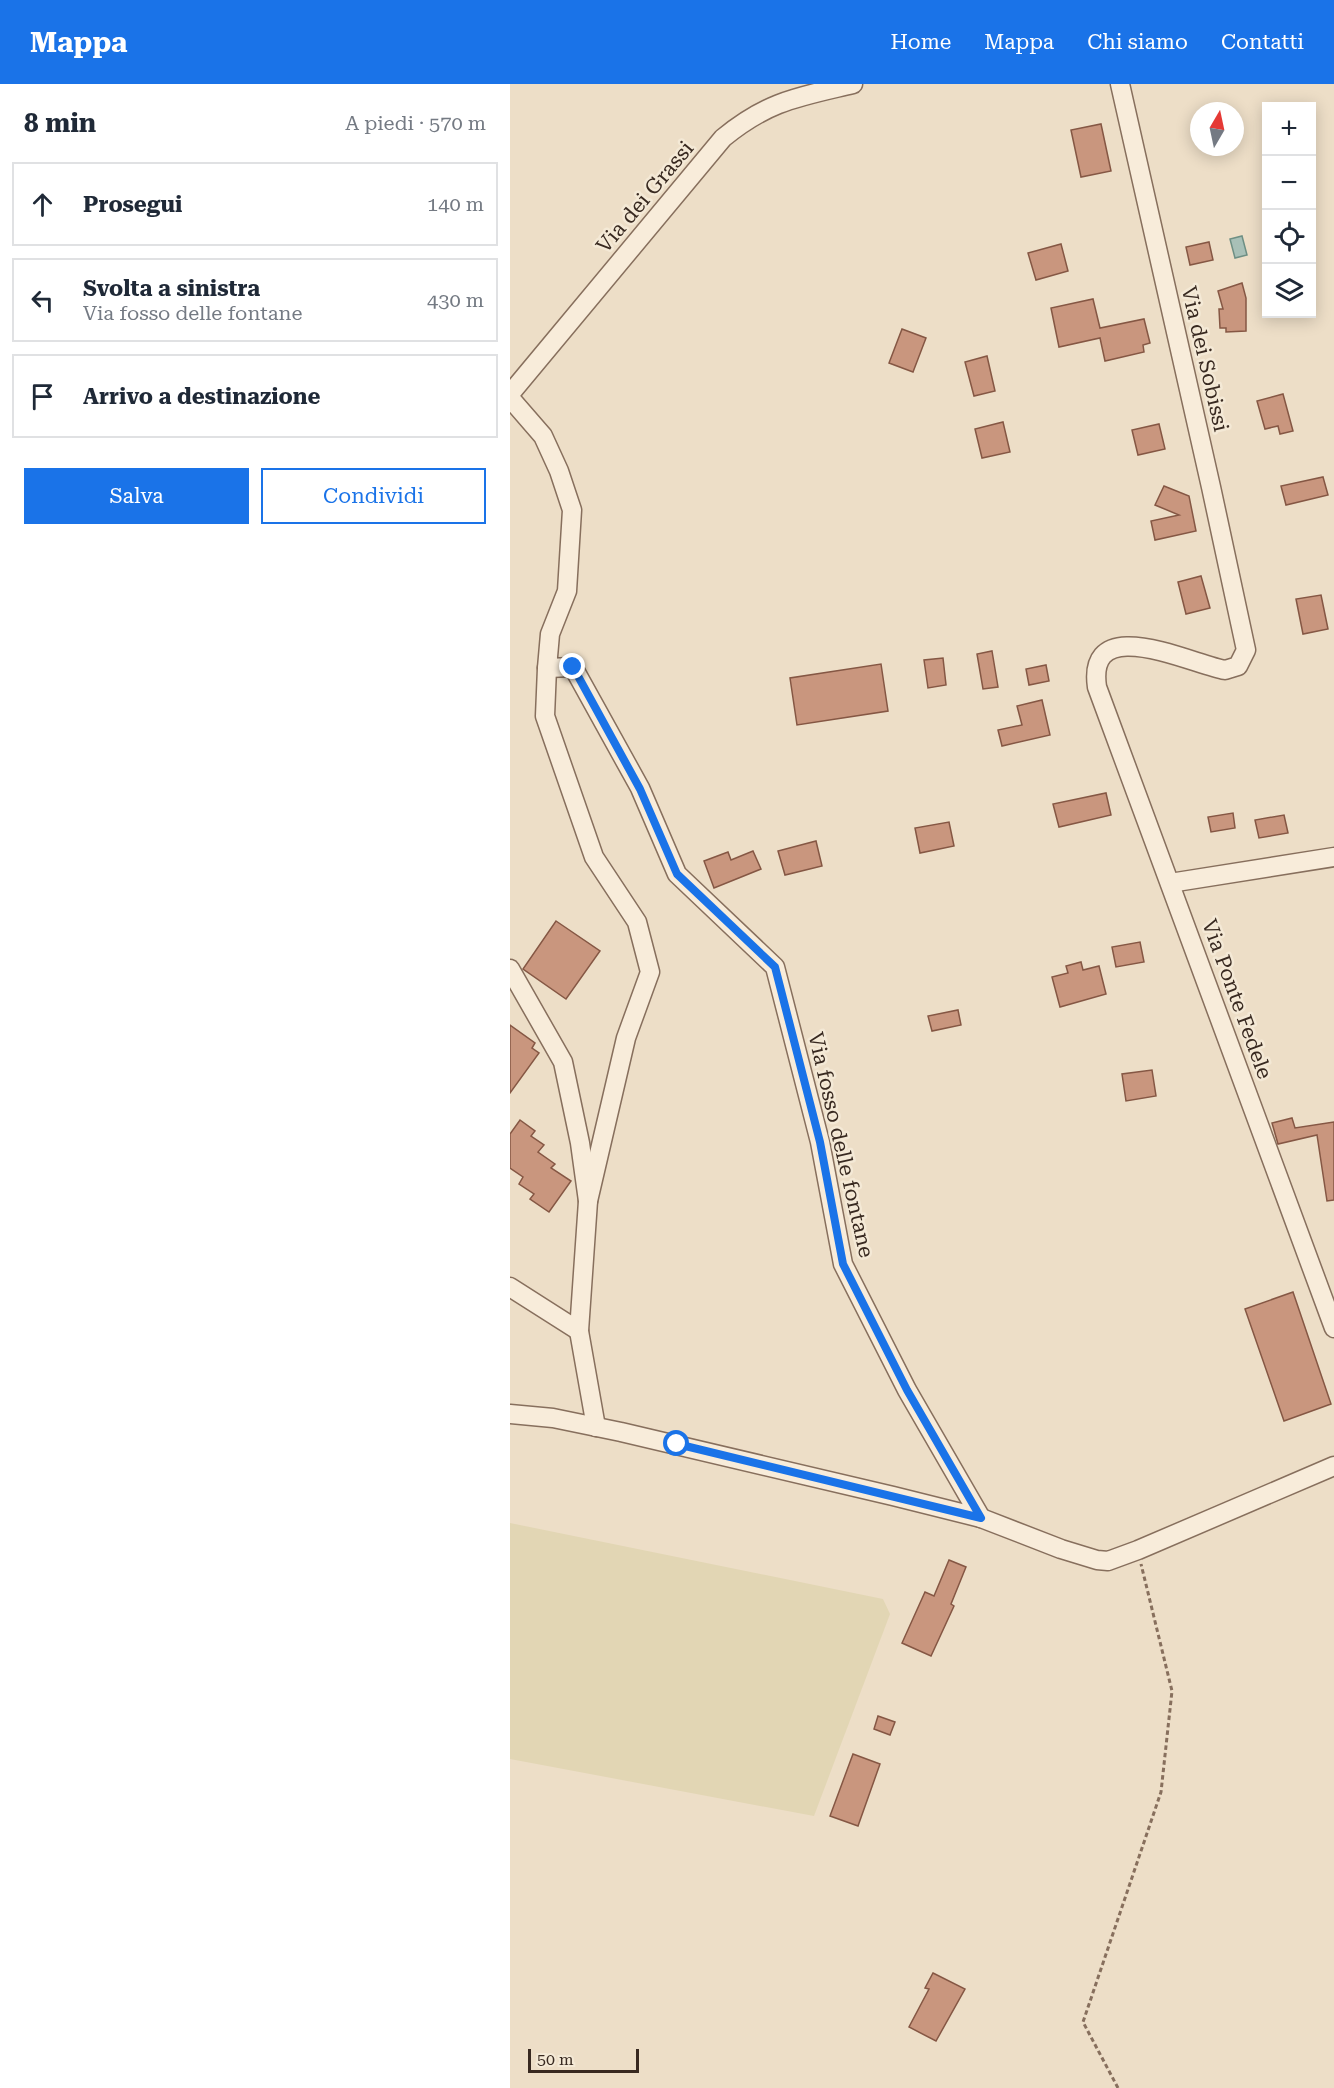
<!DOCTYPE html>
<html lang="it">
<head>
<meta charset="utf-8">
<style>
  :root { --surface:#fff; --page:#f6f6f7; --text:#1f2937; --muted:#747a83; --line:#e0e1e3; --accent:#1a73e8 }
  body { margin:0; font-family:"Roboto Serif",serif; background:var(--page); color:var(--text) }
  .controls { position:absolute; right:18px; top:18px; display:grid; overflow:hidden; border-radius:0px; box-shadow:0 3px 15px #0003 }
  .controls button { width:54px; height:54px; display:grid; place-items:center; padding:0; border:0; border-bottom:2px solid var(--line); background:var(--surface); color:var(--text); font:30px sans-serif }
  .compass { position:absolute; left:680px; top:18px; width:54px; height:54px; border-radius:50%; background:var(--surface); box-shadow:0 3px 15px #0003; rotate:9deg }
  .scale { position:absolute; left:18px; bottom:15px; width:111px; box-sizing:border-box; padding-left:6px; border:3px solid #382920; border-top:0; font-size:16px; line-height:21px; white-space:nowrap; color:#382920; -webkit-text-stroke:4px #f4e9d6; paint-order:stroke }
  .stop { position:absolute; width:18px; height:18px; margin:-14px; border:4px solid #1a73e8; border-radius:50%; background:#fff }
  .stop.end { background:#1a73e8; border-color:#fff; box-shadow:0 2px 6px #0008 }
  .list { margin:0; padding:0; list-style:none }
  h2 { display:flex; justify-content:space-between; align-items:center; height:78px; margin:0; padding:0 24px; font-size:26px }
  h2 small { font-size:20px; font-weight:400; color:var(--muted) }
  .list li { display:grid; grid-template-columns:39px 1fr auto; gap:18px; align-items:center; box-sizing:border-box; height:84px; margin:0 12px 12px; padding:0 12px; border:2px solid var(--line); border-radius:0px }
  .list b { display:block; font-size:22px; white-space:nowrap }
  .list p { margin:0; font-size:20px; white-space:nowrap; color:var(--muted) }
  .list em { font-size:20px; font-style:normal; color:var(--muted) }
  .actions { display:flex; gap:12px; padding:18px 24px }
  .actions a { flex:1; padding:14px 0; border:2px solid var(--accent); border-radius:0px; text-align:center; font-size:21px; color:var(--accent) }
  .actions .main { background:var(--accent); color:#fff }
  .icon { flex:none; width:33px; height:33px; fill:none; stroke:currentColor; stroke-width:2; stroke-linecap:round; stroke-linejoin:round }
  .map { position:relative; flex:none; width:824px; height:2004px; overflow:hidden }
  header { display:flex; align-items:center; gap:36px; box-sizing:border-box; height:84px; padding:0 30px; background:var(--accent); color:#fff }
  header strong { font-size:28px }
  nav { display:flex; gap:33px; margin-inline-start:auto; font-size:21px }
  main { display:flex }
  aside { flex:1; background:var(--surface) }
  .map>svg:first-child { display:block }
</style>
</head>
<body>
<header>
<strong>Mappa</strong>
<nav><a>Home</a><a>Mappa</a><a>Chi siamo</a><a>Contatti</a></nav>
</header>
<main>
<aside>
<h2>8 min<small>A piedi · 570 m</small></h2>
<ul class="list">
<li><svg class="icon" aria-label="ahead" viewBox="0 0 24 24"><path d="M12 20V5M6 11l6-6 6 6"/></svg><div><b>Prosegui</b></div><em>140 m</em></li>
<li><svg class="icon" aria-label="left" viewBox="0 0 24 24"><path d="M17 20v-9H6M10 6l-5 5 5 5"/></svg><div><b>Svolta a sinistra</b><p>Via fosso delle fontane</p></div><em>430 m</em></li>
<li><svg class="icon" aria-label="arrive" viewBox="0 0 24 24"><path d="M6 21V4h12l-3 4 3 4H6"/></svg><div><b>Arrivo a destinazione</b></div></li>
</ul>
<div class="actions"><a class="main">Salva</a><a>Condividi</a></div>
</aside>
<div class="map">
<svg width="824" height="2004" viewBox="0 0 824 2004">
  <rect width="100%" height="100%" fill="#eddec7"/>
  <polygon fill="#e2d6b4" points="0,1439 373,1515 380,1530 304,1732 0,1675"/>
  <polygon fill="#a8c0b7" stroke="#6e8f84" stroke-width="1.5" points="732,152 737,171 725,174 720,155"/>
  <g fill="#c9967e" stroke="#855744" stroke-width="1.5">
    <polygon points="591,40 601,87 571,93 561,46"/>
    <polygon points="699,158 703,176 680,181 676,163"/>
    <polygon points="551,160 558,187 526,196 518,169"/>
    <polygon points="732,199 736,214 736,247 716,248 716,244 710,244 709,225 713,225 708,207"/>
    <polygon points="583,215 590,244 634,235 640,259 633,261 634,268 595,277 590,254 549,263 541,224"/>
    <polygon points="392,245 416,254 403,288 379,279"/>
    <polygon points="477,272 485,307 464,312 455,278"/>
    <polygon points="773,310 783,347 770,350 768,342 755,345 747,317"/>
    <polygon points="493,338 500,368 472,374 465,345"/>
    <polygon points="649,340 655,365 628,371 622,346"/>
    <polygon points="813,393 818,411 776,421 771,402"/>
    <polygon points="654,402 679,412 686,447 645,456 641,437 669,431 645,421"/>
    <polygon points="691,492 700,524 676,530 668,498"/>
    <polygon points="811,511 818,545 793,550 786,515"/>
    <polygon points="482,567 488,603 473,605 467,570"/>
    <polygon points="433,574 436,601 418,604 414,576"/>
    <polygon points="371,580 378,627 287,641 280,594"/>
    <polygon points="536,581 539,597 519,601 516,585"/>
    <polygon points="532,616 540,651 492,662 488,646 512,641 507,622"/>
    <polygon points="596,709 601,731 549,743 543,720"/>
    <polygon points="723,729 725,744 701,748 698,733"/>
    <polygon points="774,731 778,749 749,754 745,736"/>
    <polygon points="439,738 444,762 410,769 405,744"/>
    <polygon points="306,757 312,782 275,791 268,767"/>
    <polygon points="243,767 251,785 204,804 194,777 218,768 221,776"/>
    <polygon points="46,837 90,867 56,915 13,885"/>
    <polygon points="630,858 634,878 606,883 602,863"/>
    <polygon points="571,878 573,886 589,882 596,910 550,923 542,893 558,889 556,882"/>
    <polygon points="448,926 451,941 422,947 418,932"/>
    <polygon points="0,941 25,959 22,964 29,969 0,1009"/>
    <polygon points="642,986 646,1012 616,1017 612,990"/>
    <polygon points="782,1034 785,1044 824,1038 824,1116 817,1117 807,1051 768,1060 762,1039"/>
    <polygon points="10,1036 25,1047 21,1052 34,1061 28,1068 45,1080 41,1084 61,1097 39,1128 20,1115 24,1110 9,1100 13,1093 0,1084 0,1050"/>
    <polygon points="783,1208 821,1320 774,1337 735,1225"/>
    <polygon points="439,1476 456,1483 441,1520 444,1522 421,1572 392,1559 415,1508 424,1512"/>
    <polygon points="368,1632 385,1638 380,1651 364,1645"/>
    <polygon points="343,1670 370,1680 348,1742 320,1732"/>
    <polygon points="423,1889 455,1905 426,1957 399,1943 419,1905 415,1904"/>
  </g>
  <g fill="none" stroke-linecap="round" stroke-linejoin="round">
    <g stroke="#876f5d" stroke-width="21">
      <g id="minor">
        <path d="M610,0L701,403L736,566L728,582L715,586C681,580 576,527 587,603L824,1244"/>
        <path d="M0,310L213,54C258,17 288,13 343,0"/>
        <polyline points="0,314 33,352 49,387 62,426 57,507 40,550 37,584 63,583 130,704 167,790 265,883 310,1058 333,1180 397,1306 471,1434"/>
        <polyline points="37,584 35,632 84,773 127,838 140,888 116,954 78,1117"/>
        <polyline points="660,799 824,773"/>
        <polyline points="0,885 53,978 70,1059 78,1117 69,1247 86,1343"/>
        <polyline points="0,1203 69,1247"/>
        <polyline points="0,1330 43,1334 111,1348 383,1412 471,1434 551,1465 587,1476 598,1477 628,1466 824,1382"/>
      </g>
    </g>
    <polyline stroke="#876f5d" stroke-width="3" stroke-dasharray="4.5 3" stroke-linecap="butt" points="608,2004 573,1938 651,1708 662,1607 631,1480"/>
    <use href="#minor" stroke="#f8ecda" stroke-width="18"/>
  </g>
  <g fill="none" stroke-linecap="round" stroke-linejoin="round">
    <polyline stroke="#1a73e8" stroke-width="8" points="63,583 130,705 167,790 265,883 310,1058 333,1180 397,1306 471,1434 167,1360"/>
  </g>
  <g text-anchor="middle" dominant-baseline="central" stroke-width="5" stroke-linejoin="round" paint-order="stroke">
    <g font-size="21" fill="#382920" stroke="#f4e9d6">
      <text transform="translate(135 113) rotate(-50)">Via dei Grassi</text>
      <text transform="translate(695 275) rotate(77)">Via dei Sobissi</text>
      <text transform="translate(727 915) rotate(70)">Via Ponte Fedele</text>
      <text transform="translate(331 1061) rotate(77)">Via fosso delle fontane</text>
    </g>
  </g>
</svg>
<div class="controls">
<button>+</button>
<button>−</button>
<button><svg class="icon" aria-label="locate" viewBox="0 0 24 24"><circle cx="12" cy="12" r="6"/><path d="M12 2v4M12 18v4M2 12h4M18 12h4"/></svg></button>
<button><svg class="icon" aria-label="layers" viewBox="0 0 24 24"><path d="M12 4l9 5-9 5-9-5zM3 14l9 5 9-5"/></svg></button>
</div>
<svg class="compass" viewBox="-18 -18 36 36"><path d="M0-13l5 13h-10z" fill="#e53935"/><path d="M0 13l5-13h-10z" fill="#747a83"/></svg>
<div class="scale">50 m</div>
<div class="stop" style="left:167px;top:1360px"></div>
<div class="stop end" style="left:63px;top:583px"></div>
</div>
</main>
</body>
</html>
